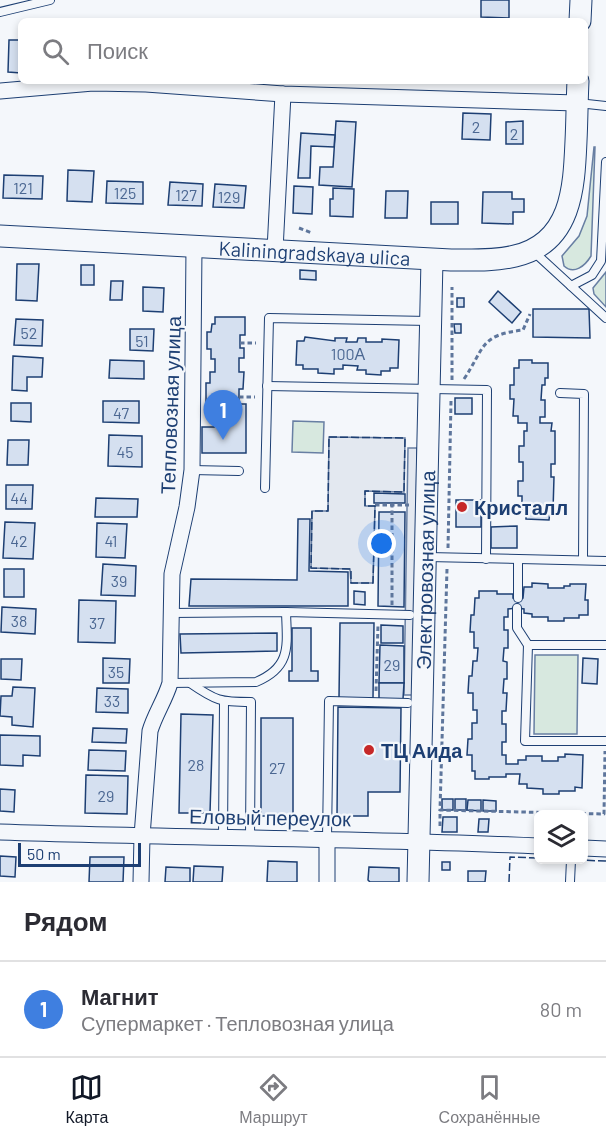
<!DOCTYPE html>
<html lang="ru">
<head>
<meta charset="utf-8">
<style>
  :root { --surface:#fff; --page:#f2f2f3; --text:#2b2b33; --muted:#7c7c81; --line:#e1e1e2; --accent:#111827 }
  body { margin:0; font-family:Barlow,sans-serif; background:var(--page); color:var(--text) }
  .controls { position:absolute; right:18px; bottom:18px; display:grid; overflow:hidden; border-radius:9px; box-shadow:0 3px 9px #0003 }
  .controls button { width:54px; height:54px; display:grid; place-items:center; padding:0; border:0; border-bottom:2px solid var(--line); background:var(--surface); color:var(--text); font:30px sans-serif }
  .scale { position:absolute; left:18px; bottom:15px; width:123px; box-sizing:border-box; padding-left:6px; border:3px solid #1d3f73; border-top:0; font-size:16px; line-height:21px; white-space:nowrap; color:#1d3f73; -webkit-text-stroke:4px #f4f7fb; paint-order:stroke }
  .you { position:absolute; left:382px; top:544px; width:21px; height:21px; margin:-15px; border:4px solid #fff; border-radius:50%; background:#1a73e8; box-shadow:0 0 0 9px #1a73e833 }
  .badge { display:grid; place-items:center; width:39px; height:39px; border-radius:50%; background:var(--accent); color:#fff; font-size:20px; font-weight:700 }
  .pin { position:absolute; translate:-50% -50px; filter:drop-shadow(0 2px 3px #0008) }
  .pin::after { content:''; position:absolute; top:32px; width:21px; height:18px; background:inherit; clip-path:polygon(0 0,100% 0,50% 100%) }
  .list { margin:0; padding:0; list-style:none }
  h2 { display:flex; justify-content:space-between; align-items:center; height:78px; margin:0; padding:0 24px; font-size:26px }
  h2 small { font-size:20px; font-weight:400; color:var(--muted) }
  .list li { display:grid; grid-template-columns:39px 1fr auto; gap:18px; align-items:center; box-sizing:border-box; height:96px; padding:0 24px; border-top:2px solid var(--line) }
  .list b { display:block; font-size:22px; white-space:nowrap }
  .list p { margin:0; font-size:20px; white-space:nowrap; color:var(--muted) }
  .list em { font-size:20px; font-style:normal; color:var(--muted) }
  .icon { flex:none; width:33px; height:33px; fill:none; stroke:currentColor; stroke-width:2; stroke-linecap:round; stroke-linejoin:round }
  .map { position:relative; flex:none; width:606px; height:882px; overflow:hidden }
  .search { position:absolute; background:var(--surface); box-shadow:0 3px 9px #0003; left:18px; right:18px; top:18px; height:66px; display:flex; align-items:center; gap:15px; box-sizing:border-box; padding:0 21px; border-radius:9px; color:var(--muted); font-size:22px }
  .sheet { height:174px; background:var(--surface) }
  nav { display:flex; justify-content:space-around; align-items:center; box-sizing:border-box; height:84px; border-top:2px solid var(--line); background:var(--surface); font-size:16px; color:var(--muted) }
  nav a { display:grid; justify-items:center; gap:3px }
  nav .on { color:var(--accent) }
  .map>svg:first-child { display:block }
</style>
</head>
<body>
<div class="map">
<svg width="606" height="882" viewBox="0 0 606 882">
  <rect width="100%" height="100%" fill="#f4f7fb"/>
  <g fill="#d7e8df" stroke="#687fa3" stroke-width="1.5">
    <path d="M594,147H595L591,256C585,266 574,275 564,266L562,256L579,236L587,216Z"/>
    <polygon points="606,272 606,307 594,294 593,288"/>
    <polygon points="293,421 324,422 323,453 292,452"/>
    <polygon points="535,655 578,655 577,734 534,734"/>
  </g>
  <g fill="#e3e8f0" stroke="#687fa3" stroke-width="1.5">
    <polygon points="329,437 405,438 404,492 365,491 365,506 375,506 373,583 351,583 350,569 311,568 312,511 328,511"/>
    <polygon points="408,448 417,448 414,695 404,695"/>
  </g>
  <g fill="#d5e0f0" stroke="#1d3f73" stroke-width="1.5">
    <polygon points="481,0 509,0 509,18 481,17"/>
    <polygon points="9,40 21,40 21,73 8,72"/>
    <polygon points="463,113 491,114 490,140 462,139"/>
    <polygon points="336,121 356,122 352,187 319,185 320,167 333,167"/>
    <polygon points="523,121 523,144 506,144 506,122"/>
    <polygon points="301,133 335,135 334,147 311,146 310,178 298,178"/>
    <polygon points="68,170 94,171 92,202 67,201"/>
    <polygon points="4,175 43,176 42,199 3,198"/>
    <polygon points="107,181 143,182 143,204 106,203"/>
    <polygon points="170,182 203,184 202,206 168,205"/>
    <polygon points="215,184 246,186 244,208 213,207"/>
    <polygon points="294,186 313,187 312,214 293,213"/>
    <polygon points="333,188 354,189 353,217 330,216 330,199 333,199"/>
    <polygon points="386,191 408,191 407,218 385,218"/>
    <polygon points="483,192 512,192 512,199 524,199 524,212 513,212 513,224 482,223"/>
    <rect x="431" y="202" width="27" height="22"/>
    <polygon points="17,264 39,264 37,301 16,300"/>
    <rect x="81" y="265" width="13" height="20"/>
    <polygon points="300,270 316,271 316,280 300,279"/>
    <polygon points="111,281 123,281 122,300 110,300"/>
    <polygon points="143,287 164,288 163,312 143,311"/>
    <polygon points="498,291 521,312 512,323 489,302"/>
    <rect x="457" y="298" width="7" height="9"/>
    <polygon points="533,309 589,309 590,338 533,337"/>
    <polygon points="215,317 245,317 245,335 240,335 240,348 244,348 244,358 239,358 239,372 244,372 243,389 239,389 239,404 246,404 246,453 202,453 202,427 214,427 214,418 209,418 209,403 206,403 206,383 210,383 210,372 215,372 215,359 211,359 211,349 207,349 207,332 211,332 212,324 215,324"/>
    <polygon points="16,319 43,320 42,346 14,345"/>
    <polygon points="454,324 461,324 461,333 455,333"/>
    <polygon points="130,329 154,329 153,351 130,350"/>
    <polygon points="305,337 335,341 335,338 347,338 346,342 357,342 358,338 366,338 366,342 382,342 382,339 399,340 398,368 390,368 390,371 381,371 381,375 366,374 366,370 357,370 358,366 343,365 343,369 334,369 334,374 318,373 318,369 303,369 303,365 296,365 297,341 304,341"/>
    <polygon points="13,356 43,358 42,377 27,377 27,391 12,390"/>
    <polygon points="110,360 144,361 144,379 109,378"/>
    <polygon points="519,360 532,360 532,363 548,363 548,378 545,378 545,385 542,385 541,400 545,400 545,417 540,417 540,423 552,423 551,431 555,431 555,464 551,464 551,477 554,477 553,511 550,511 549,520 526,519 526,511 522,511 522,496 518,496 518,481 523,481 523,462 519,462 519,446 524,446 524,431 527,431 527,423 518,423 518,416 513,416 514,399 510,399 510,385 514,385 514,368 519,368"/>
    <rect x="455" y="398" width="17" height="16"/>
    <polygon points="103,401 139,401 139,423 103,422"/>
    <polygon points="11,403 31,403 31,422 11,421"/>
    <polygon points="109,435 142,436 142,467 108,466"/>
    <polygon points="8,440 29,440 28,465 7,465"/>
    <polygon points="6,485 33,485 32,509 6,509"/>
    <polygon points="374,493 405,494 405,503 374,503"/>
    <polygon points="96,498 138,499 137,517 95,517"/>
    <rect x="456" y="500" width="25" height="27"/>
    <polygon points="379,512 405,512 404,607 378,606"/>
    <polygon points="298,519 310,519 309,571 348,572 348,606 189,606 191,579 297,580"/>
    <polygon points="5,522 35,523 33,559 3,558"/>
    <polygon points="97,523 127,524 125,558 96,557"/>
    <polygon points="517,526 517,548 491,548 491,527"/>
    <polygon points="103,564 136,566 135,596 101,595"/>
    <rect x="4" y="569" width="20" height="28"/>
    <polygon points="532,583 548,584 548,588 564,588 564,586 570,586 570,584 586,584 585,600 588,600 588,615 579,615 579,618 564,618 564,621 548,621 548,617 532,617 532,614 524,613 524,609 517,608 508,609 508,617 504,617 504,630 508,630 508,648 504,648 503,661 507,662 507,679 504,679 503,693 507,693 506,711 502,711 502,724 506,724 506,742 502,742 502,755 506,755 506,764 518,764 518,760 526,760 526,756 542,756 542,761 558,761 558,757 565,757 565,754 583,755 582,788 575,787 575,791 559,791 559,794 543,794 543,789 527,788 527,784 519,784 520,774 506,774 506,777 489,777 489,779 475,779 475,771 472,771 472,755 467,755 468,739 472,739 472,723 477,723 477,710 473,710 473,693 468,693 469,676 472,676 473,661 477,661 478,648 474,648 474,632 470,632 471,615 474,615 475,598 479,598 479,591 497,591 497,594 513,594 513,598 523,598 524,587 532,587"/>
    <polygon points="354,591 365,592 365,605 354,604"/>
    <polygon points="79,600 116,601 115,643 78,642"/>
    <polygon points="2,607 36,609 35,634 1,632"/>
    <polygon points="340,623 374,623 373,698 339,698"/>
    <polygon points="381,625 403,626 403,643 381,643"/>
    <polygon points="292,628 311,628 311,671 318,671 318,681 289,681 289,671 292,671"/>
    <polygon points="277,633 277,651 181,653 180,634"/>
    <polygon points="380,645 404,646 404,683 379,683"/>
    <polygon points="103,658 130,659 129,683 103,683"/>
    <polygon points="583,658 598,659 597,684 582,683"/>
    <polygon points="1,659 22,659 21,680 1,679"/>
    <polygon points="379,683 404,683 403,699 379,699"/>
    <polygon points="13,687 35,688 33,727 12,725 12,717 0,716 1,696 12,696"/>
    <polygon points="97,688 128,689 128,713 96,712"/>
    <polygon points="338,707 401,708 400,792 368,792 368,816 337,816"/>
    <polygon points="181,714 213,715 210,813 179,813"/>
    <rect x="261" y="718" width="32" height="98"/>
    <polygon points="93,728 127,729 126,743 92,742"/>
    <polygon points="0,735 40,736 40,756 23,755 23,766 0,765"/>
    <polygon points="89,750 126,751 125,771 88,770"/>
    <polygon points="86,775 128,776 127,814 85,813"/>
    <polygon points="0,789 15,790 14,812 0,811"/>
    <rect x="442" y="799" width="11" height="11"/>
    <rect x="455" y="799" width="11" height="11"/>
    <polygon points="468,800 481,800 481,811 467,810"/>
    <polygon points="483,800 496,801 496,811 483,811"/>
    <polygon points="443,817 457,817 457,832 442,832"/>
    <polygon points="479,819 489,819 488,832 478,832"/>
    <polygon points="0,856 16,857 15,877 0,876"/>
    <polygon points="90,857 124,857 123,882 89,882"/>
    <polygon points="268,861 297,862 297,882 267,882"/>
    <rect x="442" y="862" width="8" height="8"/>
    <polygon points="194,866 223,867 222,882 193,882"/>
    <polygon points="166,867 190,868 190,882 165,882"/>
    <polygon points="369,867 399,868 399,882 370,882 368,880"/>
    <polygon points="468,871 486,871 485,882 468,882"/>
  </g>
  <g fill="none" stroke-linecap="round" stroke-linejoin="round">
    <g stroke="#1d3f73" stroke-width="10">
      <g id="lane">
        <polyline points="0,12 50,0"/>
        <polyline points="578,103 606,106"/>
        <polyline points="533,251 606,318"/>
        <polyline points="571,286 592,275 601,261 606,162"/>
        <polyline points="267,386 487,390 486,559"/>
        <polyline points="560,393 584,394 583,560"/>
        <polyline points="192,470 239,471"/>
        <polyline points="265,488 269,318 429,321"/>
        <polyline points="428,557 606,561"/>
        <polyline points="518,560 518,598"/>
        <polyline points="517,608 517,628 528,645"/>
        <polyline points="171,613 286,612 410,615"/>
        <polyline points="606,645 528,645 525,741 606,741"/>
        <path d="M170,683L256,682C292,667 287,645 286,612"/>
        <path d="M190,683C216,701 220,702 251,702L250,838"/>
        <polyline points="223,838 224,702"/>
        <polyline points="327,839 329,701 408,703"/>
        <polyline points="570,882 571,860"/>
      </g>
    </g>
    <g stroke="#1d3f73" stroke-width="17">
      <g id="street">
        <polyline points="0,91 93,83 146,84 283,94 577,103"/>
        <polyline points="275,250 283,94"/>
        <path d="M0,832C179,838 359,838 538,846"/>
        <polyline points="584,848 606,849"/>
        <path d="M141,882L142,836L150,731C155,714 165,700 170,683L172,574L187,507L192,470L194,247"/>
        <polyline points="327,882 327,839"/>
      </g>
    </g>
    <g stroke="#1d3f73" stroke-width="23">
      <g id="secondary">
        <polyline points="580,21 581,0"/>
        <path id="s1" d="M0,236L451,260C472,260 495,261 515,256C572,243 574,187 576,141C577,121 577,101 578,81"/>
        <path id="s2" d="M418,882L432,260"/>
      </g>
    </g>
    <g stroke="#5e769c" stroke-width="3" stroke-dasharray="4.5 3" stroke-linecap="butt">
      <polyline points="299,228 312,233"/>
      <polyline points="240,343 256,343"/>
      <path d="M464,379C485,348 479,335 523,330L530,314"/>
      <polyline points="452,380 452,287"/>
      <polyline points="239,397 255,397"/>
      <polyline points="375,505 409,505"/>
      <polyline points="448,548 451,401"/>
      <polyline points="447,569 440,810 604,814 605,751"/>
      <polyline points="392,605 392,505"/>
      <polyline points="376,691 378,625"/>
      <polyline points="440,826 440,810"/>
    </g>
    <use href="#lane" stroke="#f4f7fb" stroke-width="8"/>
    <use href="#street" stroke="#f4f7fb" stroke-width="15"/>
    <use href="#secondary" stroke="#f4f7fb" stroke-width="21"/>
    <g stroke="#1d3f73" stroke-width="1.5" stroke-dasharray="8 3" stroke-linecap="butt">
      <polygon points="329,437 405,438 404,492 365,491 365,506 375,506 373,583 351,583 351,569 311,568 312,511 328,511"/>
      <polyline points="576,860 606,861"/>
      <polyline points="509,882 510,857 538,858"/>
    </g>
  </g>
  <g fill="#c62828" stroke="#f4f7fb" stroke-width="2">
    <circle cx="462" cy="507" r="6"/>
    <circle cx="369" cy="750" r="6"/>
  </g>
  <g text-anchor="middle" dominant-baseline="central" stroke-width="4.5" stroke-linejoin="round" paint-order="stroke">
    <g font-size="16" fill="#4b6792">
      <text x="476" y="126">2</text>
      <text x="514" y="133">2</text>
      <text x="23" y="187">121</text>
      <text x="125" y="192">125</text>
      <text x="186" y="194">127</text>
      <text x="229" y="196">129</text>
      <text x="29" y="332">52</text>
      <text x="142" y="340">51</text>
      <text x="348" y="353">100А</text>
      <text x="121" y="412">47</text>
      <text x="125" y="451">45</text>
      <text x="19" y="497">44</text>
      <text x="19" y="540">42</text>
      <text x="111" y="540">41</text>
      <text x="119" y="580">39</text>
      <text x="19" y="620">38</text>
      <text x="97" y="622">37</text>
      <text x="392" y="664">29</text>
      <text x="116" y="671">35</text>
      <text x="112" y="700">33</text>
      <text x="196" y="764">28</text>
      <text x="277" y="767">27</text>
      <text x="106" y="795">29</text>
    </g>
    <g font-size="20" fill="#1d3f73" stroke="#f4f7fb">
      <text stroke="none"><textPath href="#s1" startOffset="315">Kaliningradskaya ulica</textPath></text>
      <text transform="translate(170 405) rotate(-88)">Тепловозная улица</text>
      <text stroke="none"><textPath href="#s2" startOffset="312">Электровозная улица</textPath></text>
      <text transform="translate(270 817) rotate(1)">Еловый переулок</text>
    </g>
    <g font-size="20" font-weight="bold" fill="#1d3f73" stroke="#f4f7fb" text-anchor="start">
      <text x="474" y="507">Кристалл</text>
      <text x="381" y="750">ТЦ Аида</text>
    </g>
  </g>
</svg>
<div class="controls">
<button><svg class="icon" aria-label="layers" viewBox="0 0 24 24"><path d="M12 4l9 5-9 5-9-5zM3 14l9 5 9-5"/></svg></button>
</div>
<div class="scale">50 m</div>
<div class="you"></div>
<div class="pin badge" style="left:223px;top:440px;background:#3f7fe0">1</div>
<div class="search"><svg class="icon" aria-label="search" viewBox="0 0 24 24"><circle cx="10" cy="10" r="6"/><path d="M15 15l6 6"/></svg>Поиск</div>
</div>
<section class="sheet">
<h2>Рядом<small></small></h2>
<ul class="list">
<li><span class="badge" style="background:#3f7fe0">1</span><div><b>Магнит</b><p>Супермаркет · Тепловозная улица</p></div><em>80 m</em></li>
</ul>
</section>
<nav>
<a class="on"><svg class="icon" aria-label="map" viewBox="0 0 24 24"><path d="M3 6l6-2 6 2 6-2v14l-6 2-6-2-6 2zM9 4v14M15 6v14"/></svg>Карта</a>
<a><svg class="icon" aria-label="directions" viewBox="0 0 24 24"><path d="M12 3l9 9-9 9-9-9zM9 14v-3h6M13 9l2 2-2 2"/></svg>Маршрут</a>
<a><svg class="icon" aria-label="saved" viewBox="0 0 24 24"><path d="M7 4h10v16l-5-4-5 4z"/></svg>Сохранённые</a>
</nav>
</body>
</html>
